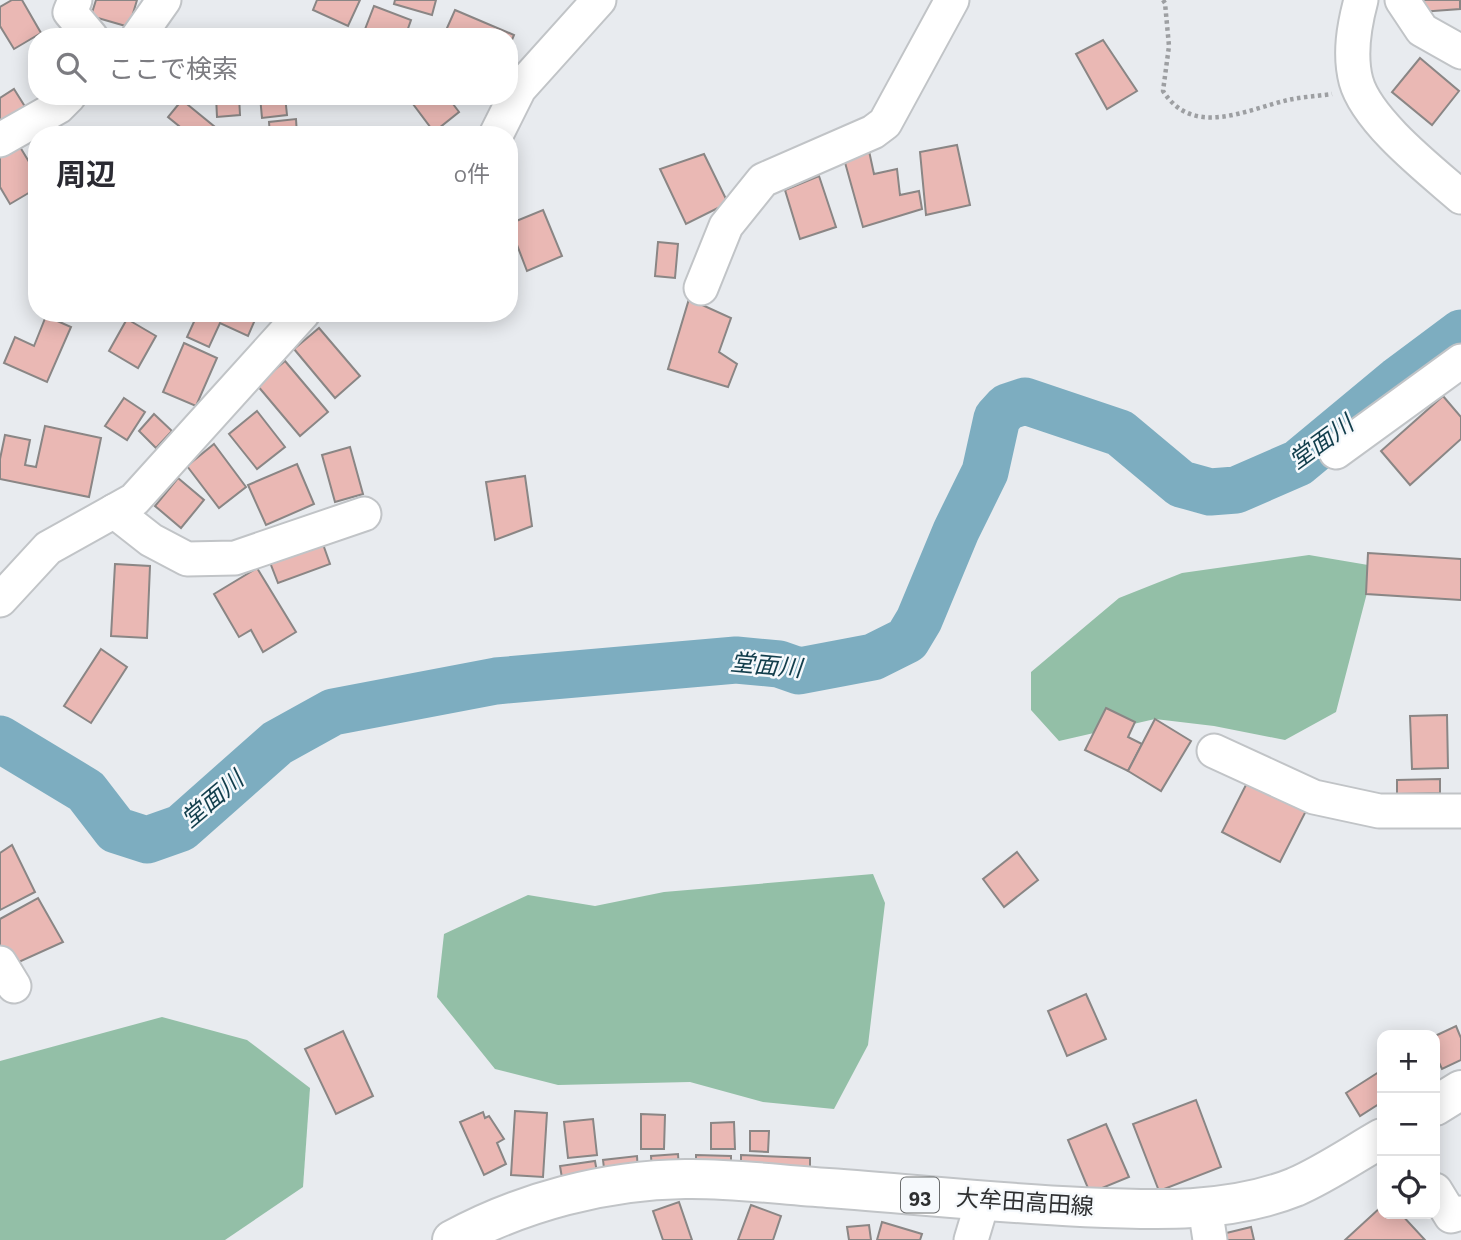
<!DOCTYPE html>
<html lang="ja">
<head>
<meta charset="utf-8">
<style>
  :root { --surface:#fff; --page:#f2f2f3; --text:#2b2b33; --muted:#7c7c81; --line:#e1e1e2 }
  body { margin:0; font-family:"Zilla Slab","Noto Sans JP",serif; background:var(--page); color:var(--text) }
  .controls { position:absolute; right:21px; bottom:21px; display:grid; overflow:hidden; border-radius:14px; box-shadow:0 4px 18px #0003 }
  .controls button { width:63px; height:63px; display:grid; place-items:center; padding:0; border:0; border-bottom:2px solid var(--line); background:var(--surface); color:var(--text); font:35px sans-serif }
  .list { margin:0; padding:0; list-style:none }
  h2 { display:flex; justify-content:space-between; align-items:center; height:91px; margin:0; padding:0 28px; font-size:30px }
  h2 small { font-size:23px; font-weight:400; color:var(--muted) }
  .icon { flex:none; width:38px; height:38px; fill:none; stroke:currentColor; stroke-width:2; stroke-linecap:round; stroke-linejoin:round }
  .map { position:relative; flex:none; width:1461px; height:1240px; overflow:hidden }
  .search { position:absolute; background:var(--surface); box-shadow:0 4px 18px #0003; left:28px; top:28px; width:490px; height:77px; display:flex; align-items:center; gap:18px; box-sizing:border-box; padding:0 24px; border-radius:28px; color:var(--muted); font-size:26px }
  .panel { position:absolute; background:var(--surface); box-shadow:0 4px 18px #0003; left:28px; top:126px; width:490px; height:196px; border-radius:28px }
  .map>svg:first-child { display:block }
</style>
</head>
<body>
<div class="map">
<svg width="1461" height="1240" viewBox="0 0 1461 1240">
  <rect width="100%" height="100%" fill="#e8ebef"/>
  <g fill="#93bfa7">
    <polygon points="1309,555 1374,566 1336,712 1285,740 1214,726 1155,719 1059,741 1031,710 1031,672 1119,598 1182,573"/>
    <polygon points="873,874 885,903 868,1045 834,1109 763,1102 690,1082 558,1085 495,1069 437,997 444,934 528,895 595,906 664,892"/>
    <polygon points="162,1017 247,1040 310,1088 303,1187 225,1240 0,1240 0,1061"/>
  </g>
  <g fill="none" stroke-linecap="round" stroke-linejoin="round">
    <polyline stroke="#7dadc0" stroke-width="47" points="0,739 86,791 116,830 147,840 181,828 277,743 333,712 496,681 736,660 779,664 799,671 873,657 907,640 919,620 956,531 985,472 997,418 1007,407 1025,401 1120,433 1181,484 1210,492 1236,490 1298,463 1398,380 1461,333"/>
  </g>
  <g fill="#eab8b4" stroke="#8a8685" stroke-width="2">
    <polygon points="12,0 22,0 41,33 14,49 0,26 0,7"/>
    <polygon points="96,0 137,0 129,27 91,16"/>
    <polygon points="317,0 360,0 348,26 313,10"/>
    <polygon points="395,0 436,0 432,15 394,4"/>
    <polygon points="1419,0 1460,0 1460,9 1420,12"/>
    <polygon points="374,6 411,20 405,37 362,37"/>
    <polygon points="455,10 514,35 509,47 509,37 443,37"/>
    <polygon points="1103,40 1137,91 1107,109 1076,54"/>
    <polygon points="1420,58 1459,91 1432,125 1392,92"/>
    <polygon points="14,89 29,113 0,131 0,98"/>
    <polygon points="216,96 239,96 240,115 217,117"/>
    <polygon points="260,96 285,96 287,115 262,118"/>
    <polygon points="407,96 447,96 459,112 434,132"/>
    <polygon points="182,100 215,127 209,135 190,135 168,117"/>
    <polygon points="296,119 297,135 270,135 269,122"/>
    <polygon points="17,142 37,175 37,188 10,204 0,187 0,152"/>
    <polygon points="957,145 970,205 926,215 920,152"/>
    <polygon points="869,151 874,174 897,169 900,195 919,191 922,209 863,227 844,159"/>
    <polygon points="704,154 728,203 686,224 660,169"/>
    <polygon points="819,176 836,227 800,239 785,190"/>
    <polygon points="543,210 562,256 527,271 509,224"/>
    <polygon points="658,242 678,244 675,278 655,276"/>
    <polygon points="689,299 731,318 719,352 737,364 728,387 668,369"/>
    <polygon points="198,313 258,313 248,336 220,323 209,347 187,337"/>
    <polygon points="46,316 71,327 47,382 4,363 15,337 34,346"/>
    <polygon points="127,319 156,336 138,368 109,351"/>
    <polygon points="319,328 360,376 335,398 294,349"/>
    <polygon points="184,343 217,358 196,406 163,392"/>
    <polygon points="285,361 328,412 300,436 257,385"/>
    <polygon points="1443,396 1461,417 1461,439 1410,485 1381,451"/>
    <polygon points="124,398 145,412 127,440 105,426"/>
    <polygon points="257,411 285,447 257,469 229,434"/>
    <polygon points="154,414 172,431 156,448 139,431"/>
    <polygon points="45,426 101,438 89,497 0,479 0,459 5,435 30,440 25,465 36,467"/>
    <polygon points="214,444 246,487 219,508 187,466"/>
    <polygon points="350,447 363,494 335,502 322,455"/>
    <polygon points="297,464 314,504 266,525 248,485"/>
    <polygon points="525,476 532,526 495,540 486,482"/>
    <polygon points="178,478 204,500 181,528 155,506"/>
    <polygon points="319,533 330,564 278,583 266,552"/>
    <polygon points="1368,553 1461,559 1461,600 1366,594"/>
    <polygon points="115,564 150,566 147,638 111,636"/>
    <polygon points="257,568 296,632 263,652 251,630 239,637 214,594"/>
    <polygon points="101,649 127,667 91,723 64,706"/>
    <polygon points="1106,708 1135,722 1128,737 1142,744 1128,771 1085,750"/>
    <polygon points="1447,715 1448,768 1412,769 1410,716"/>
    <polygon points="1155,719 1191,741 1161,791 1128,771"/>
    <polygon points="1251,775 1309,805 1280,862 1222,832"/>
    <polygon points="1440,779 1440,793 1397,794 1397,780"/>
    <polygon points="12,845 35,892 0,910 0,853"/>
    <polygon points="1017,852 1038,880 1004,907 983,879"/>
    <polygon points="38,898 63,942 10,966 0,945 0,919"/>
    <polygon points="1086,994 1106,1039 1067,1056 1048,1011"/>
    <polygon points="1456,1026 1461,1038 1461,1060 1442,1069 1435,1054 1435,1036"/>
    <polygon points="343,1031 373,1096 336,1114 305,1049"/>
    <polygon points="1382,1070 1382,1102 1360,1116 1346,1093"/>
    <polygon points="1196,1100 1221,1167 1159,1191 1133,1124"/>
    <polygon points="515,1111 547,1113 543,1177 511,1175"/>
    <polygon points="483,1112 485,1118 489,1116 504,1139 497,1143 506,1164 484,1175 460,1122"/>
    <polygon points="641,1114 665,1115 664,1149 641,1149"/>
    <polygon points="593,1119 597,1155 568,1158 564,1122"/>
    <polygon points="734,1122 735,1149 711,1149 711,1123"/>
    <polygon points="1106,1124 1129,1177 1090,1193 1068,1140"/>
    <polygon points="750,1131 769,1131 768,1152 750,1151"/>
    <polygon points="678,1154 679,1169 652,1171 651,1156"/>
    <polygon points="696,1155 731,1156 731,1169 696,1168"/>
    <polygon points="741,1155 810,1158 810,1172 741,1169"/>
    <polygon points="637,1156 638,1173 605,1176 603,1160"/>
    <polygon points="595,1161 598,1178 563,1184 560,1166"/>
    <polygon points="679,1202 692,1240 663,1240 653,1211"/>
    <polygon points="751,1205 781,1216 773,1240 738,1240"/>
    <polygon points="1382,1206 1382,1214 1401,1214 1425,1240 1345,1240"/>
    <polygon points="882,1222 922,1234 920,1240 877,1240"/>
    <polygon points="869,1225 871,1240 849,1240 847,1227"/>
    <polygon points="1251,1227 1254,1240 1215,1240 1214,1236"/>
  </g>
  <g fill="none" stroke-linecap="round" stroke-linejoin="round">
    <g stroke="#c1c4c7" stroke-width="37">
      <g id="minor">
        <polyline points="75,0 70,12 91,37"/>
        <path d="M1361,0C1354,26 1349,54 1356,81C1367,121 1430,170 1461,197"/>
        <polyline points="1402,0 1422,30 1461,52"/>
        <polyline points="138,37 164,0"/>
        <polyline points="496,135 519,89 599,0"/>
        <polyline points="0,140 58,107 69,96"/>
        <polyline points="701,288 726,226 763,180 873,132 885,123 952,0"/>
        <polyline points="1336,452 1461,361"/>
        <polyline points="114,511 151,540 187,559 235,558 364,514"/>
        <polyline points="0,600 48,548 134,500 303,313"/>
        <polyline points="1214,751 1314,797 1379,811 1461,811"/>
        <polyline points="0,963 14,986"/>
        <polyline points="1435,1190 1451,1216 1461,1213"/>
        <polyline points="1205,1207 1210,1240"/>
        <polyline points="971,1240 983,1200"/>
      </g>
    </g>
    <g stroke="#c1c4c7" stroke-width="42">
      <g id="major">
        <polyline points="1435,1106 1461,1090"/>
        <path d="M452,1240C522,1202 605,1180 685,1179C732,1178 781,1185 828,1188C912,1194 996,1203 1081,1207C1151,1210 1228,1214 1295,1187C1325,1174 1354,1154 1382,1138"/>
      </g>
    </g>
    <path stroke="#9d9fa2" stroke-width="4.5" stroke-dasharray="3.5 3.5" stroke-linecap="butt" d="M1163,0L1165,3L1169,46L1163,91C1193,138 1245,110 1288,100C1302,97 1317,96 1332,94"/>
    <use href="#minor" stroke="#fff" stroke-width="33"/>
    <use href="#major" stroke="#fff" stroke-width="38"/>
  </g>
  <g text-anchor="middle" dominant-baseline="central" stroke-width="5" stroke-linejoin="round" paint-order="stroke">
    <rect fill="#f6f9fc" stroke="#6a6c6d" stroke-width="2" x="901" y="1177.5" width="38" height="35" rx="5"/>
    <g font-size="21" font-weight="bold" fill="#2e2f30">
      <text x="920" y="1195">93</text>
    </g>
    <g font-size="23" fill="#2e2f30" stroke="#f6f9fc">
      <text transform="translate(1025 1202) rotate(4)">大牟田高田線</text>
    </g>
    <g font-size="24" font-style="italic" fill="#123e4c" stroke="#f6f9fc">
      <text transform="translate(1321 442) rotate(-36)">堂面川</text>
      <text transform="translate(766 665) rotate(5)">堂面川</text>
      <text transform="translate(212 799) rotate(-40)">堂面川</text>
    </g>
  </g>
</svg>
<div class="controls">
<button>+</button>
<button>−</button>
<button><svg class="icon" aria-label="locate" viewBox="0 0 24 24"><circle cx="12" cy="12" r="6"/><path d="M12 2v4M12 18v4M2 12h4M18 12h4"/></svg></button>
</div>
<div class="search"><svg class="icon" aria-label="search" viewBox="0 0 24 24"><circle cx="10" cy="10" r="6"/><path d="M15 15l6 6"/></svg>ここで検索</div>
<section class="panel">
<h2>周辺<small>0件</small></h2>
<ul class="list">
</ul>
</section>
</div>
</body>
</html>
